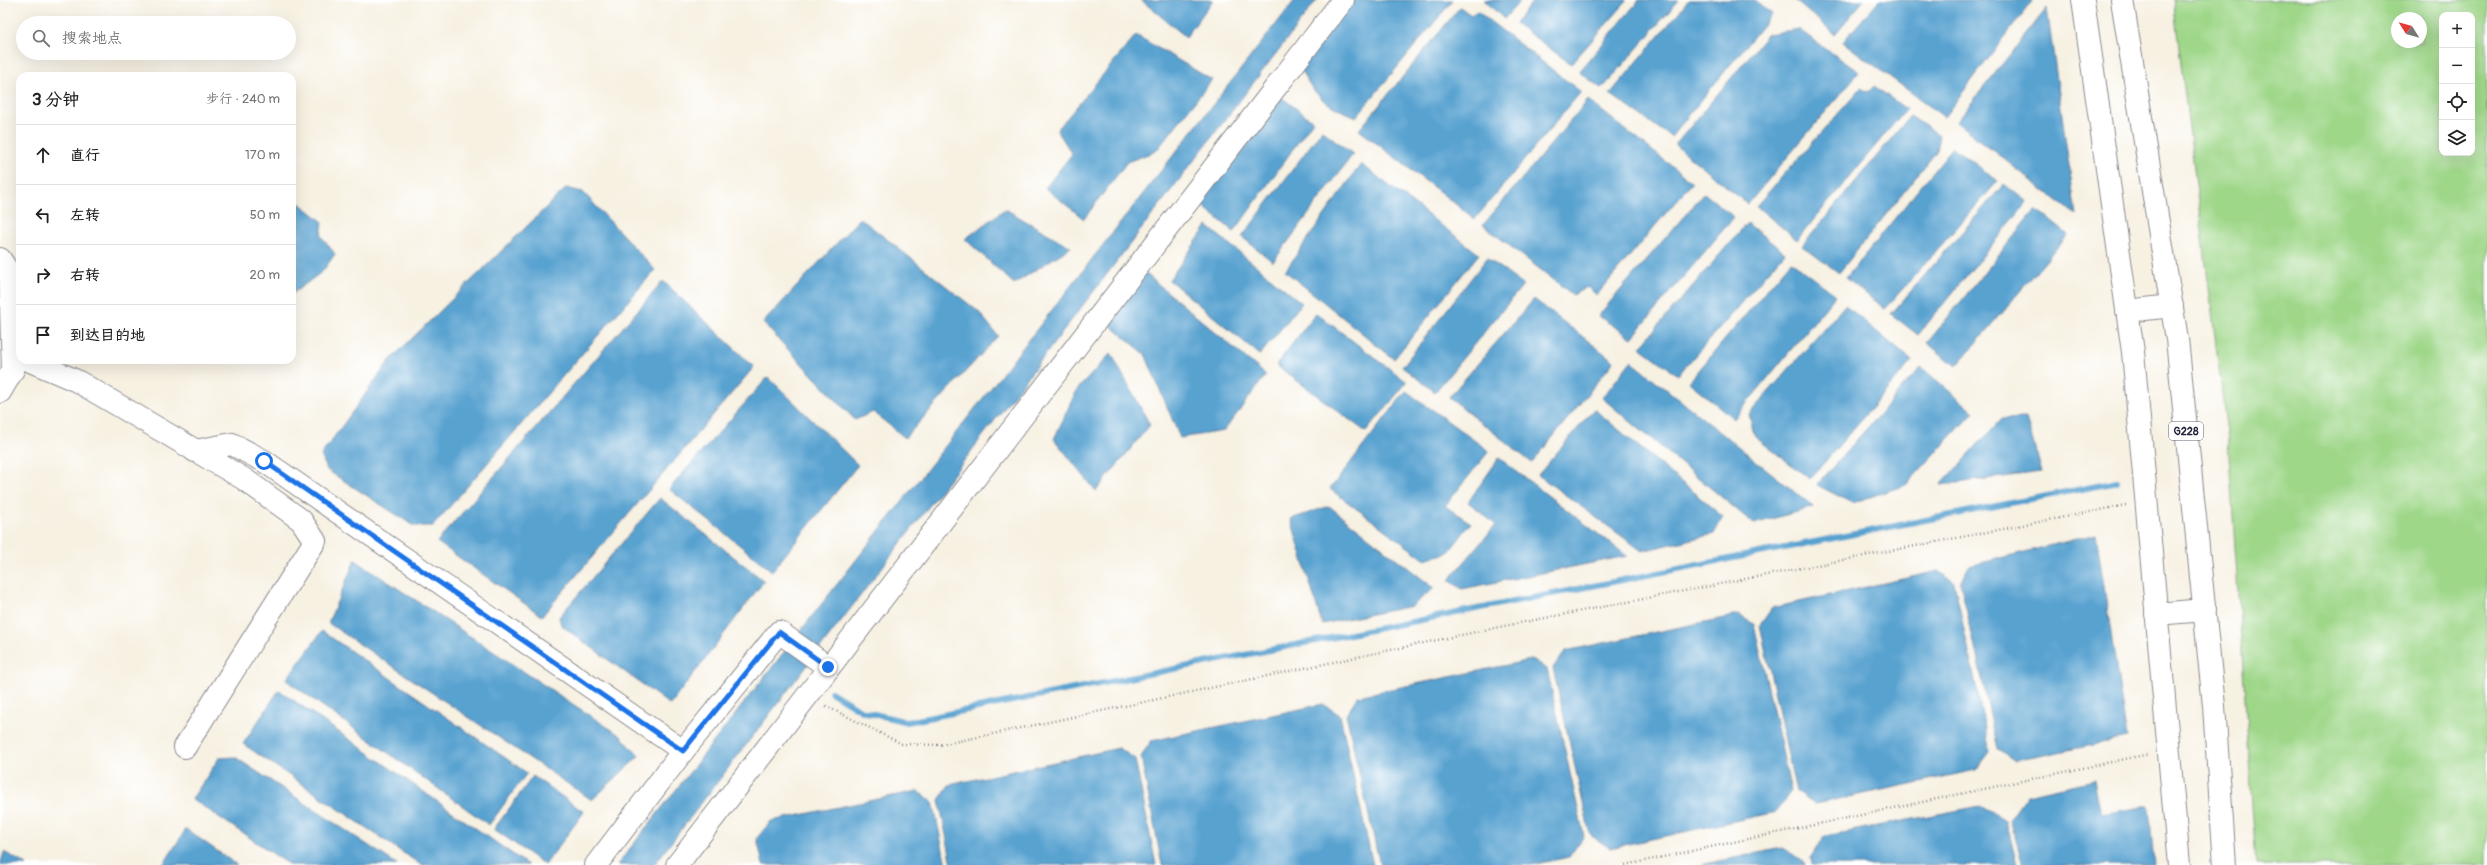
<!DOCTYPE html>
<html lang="zh">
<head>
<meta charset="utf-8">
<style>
  :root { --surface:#fff; --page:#f2f2f2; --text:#222; --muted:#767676; --line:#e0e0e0 }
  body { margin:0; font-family:Pangolin,"LXGW WenKai TC",sans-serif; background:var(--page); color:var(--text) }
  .controls { position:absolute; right:12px; top:12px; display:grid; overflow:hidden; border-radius:8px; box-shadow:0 4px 16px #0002 }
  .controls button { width:36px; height:36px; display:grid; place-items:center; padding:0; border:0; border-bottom:1px solid var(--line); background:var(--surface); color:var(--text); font:20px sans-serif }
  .compass { position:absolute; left:2391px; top:12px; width:36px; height:36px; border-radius:50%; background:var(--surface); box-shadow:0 4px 16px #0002; rotate:307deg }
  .stop { position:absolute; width:12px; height:12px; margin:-9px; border:3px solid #1a73e8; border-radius:50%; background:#fff }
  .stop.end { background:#1a73e8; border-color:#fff; box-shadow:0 1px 4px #0008 }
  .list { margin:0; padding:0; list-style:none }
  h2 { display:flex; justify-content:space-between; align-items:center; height:52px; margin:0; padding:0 16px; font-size:17px }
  h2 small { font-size:13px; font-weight:400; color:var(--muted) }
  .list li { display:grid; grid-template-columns:26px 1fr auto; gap:12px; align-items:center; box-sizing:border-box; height:60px; padding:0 16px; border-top:1px solid var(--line) }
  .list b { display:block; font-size:15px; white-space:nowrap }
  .list em { font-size:13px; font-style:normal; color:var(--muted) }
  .icon { flex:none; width:22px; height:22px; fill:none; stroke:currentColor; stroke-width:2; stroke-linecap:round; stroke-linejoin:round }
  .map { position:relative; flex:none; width:2487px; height:865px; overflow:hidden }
  .search { position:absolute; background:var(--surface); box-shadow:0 4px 16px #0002; left:16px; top:16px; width:280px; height:44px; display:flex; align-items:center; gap:10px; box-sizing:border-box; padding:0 14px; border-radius:22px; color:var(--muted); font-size:15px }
  .panel { position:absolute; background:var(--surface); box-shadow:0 4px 16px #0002; left:16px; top:72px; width:280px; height:292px; border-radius:12px }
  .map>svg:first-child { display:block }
</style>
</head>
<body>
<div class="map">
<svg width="2487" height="865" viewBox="0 0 2487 865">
  <rect width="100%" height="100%" fill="#fff"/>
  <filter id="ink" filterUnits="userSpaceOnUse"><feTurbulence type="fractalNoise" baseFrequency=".025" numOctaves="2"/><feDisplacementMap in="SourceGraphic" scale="8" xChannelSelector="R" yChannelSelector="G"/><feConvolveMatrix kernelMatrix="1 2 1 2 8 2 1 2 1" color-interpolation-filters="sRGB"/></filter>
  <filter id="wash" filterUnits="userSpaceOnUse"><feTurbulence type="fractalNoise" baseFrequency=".012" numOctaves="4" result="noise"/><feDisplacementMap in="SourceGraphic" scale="16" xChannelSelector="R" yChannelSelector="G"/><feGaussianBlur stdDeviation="0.9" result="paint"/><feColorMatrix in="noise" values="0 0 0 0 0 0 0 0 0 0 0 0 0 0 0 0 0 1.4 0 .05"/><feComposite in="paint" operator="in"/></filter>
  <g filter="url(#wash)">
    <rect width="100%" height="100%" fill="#f7f1e2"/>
    <path fill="#9fd789" stroke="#607c62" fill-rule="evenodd" d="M2173,0H2487V865H2256L2228,441ZM2442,15H2472V153H2442ZM2397,18H2421V42H2397Z"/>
    <g fill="#59a2d0" stroke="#3e6286">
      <polygon points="1141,0 1213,0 1186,37"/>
      <polygon points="1295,0 1317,0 654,865 617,865"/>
      <path d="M1353,0H1453L1356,117C1323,103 1317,99 1299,67Z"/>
      <polygon points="1484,0 1521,0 1504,19"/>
      <polygon points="1534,0 1628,0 1571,64 1515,23"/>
      <polygon points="1639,0 1679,0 1602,89 1579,72"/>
      <polygon points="1689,0 1755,0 1772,14 1671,137 1610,94"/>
      <polygon points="1794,0 1864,0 1835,34"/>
      <polygon points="1879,0 2033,0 1944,117 1843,42"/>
      <polygon points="1460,7 1471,15 1477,11 1581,92 1475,219 1359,130"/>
      <polygon points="2047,8 2076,215 1956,122"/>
      <polygon points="1798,29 1859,72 1748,204 1675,145 1768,34"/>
      <polygon points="1136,35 1212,80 1156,151 1127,162 1084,219 1045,188 1072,154 1057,130"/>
      <polygon points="1874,86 1906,109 1797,240 1756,206 1861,88 1868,92"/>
      <polygon points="1277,94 1313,121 1234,232 1199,203"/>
      <polygon points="1588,100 1692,182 1597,295 1587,287 1573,295 1483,225"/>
      <polygon points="1910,116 1939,135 1936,152 1839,273 1802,246"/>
      <polygon points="1322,130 1353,154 1273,262 1242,237"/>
      <polygon points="1953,147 1998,181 1885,309 1846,278"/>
      <polygon points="1361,164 1479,254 1394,359 1285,271"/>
      <polygon points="2004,184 2027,202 1918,335 1891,314"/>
      <polygon points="566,188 583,192 655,270 433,526 414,526 327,470 321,455 390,360"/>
      <polygon points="1704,193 1734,217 1632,338 1598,316"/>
      <polygon points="294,199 323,222 321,236 335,254 323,271 292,294"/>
      <polygon points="1005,209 1071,247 1014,284 965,239"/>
      <polygon points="2036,209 2068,235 1956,366 1927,343"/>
      <polygon points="860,218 979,312 998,336 905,438 873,412 855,420 763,323"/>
      <polygon points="1747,223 1785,253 1678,375 1640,347"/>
      <polygon points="1207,226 1302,303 1260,355 1169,280"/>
      <polygon points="1487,258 1523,285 1435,392 1402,367"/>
      <polygon points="1791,261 1836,295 1734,419 1689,382"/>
      <polygon points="1145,273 1266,375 1224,431 1180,438 1145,354 1105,321"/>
      <polygon points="663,281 754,367 542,616 437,542"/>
      <polygon points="1534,299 1614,361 1532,463 1449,397"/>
      <polygon points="1845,305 1912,361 1810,479 1755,437 1749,414"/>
      <polygon points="1316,313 1407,382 1366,432 1276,365"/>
      <polygon points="1111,353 1150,425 1096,491 1054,439 1076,391"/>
      <polygon points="1631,361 1814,507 1754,524 1602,398"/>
      <polygon points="1921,367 1974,412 1906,485 1852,503 1817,485"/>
      <polygon points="768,377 858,465 772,571 669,489"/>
      <polygon points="1406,391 1489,451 1445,506 1471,523 1448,553 1424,559 1330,489"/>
      <polygon points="1594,409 1723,517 1714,534 1642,551 1538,475"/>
      <polygon points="2026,418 2042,472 1941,485 2001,419"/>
      <polygon points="1499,458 1627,556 1462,589 1449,580 1496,525 1468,502"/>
      <polygon points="660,498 764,581 670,705 561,625 559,617"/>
      <polygon points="1329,506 1434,588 1412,606 1322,624 1291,519"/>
      <polygon points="2096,534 2127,738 2015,761 1998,749 1960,582 1969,566"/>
      <polygon points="355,560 621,736 639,756 592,800 328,623"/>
      <polygon points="1938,571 1954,582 1990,752 1976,770 1816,804 1796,792 1760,625 1772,608"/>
      <polygon points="1738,615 1754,624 1791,791 1776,812 1610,848 1590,835 1553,668 1565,651"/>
      <polygon points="322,631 527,773 489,825 286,680"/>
      <polygon points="1531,660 1547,669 1584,836 1569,857 1531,865 1380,865 1346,714 1358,696"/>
      <polygon points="279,690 528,865 421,865 243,744"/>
      <polygon points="1323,704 1340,715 1373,865 1162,865 1141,757 1151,741"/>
      <polygon points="1119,748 1135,759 1156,865 952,865 939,800 949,785"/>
      <polygon points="235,757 398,865 290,865 192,799 219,758"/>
      <polygon points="533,776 584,812 545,865 494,829"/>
      <polygon points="2094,780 2101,814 2149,806 2154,865 2023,865 2010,819 2027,795"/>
      <polygon points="917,791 933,802 946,865 763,865 757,838 771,821"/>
      <polygon points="1980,806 2006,820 2017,865 1811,865 1810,858 1825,836"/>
      <polygon points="186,829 237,865 163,865"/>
      <polygon points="1782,848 1804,861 1805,865 1700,865"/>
      <polygon points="4,852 27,865 0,865"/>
    </g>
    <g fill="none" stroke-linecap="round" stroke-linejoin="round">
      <polyline stroke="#59a2d0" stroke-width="6" points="831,692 862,711 907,722 2117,482"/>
    </g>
  </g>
  <g filter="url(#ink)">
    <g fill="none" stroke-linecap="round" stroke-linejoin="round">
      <g stroke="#8c8a8e" stroke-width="24">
        <g id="minor">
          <polyline points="0,259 10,274 13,370 0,392"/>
          <polyline points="28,360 77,381 244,479 301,520 315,541 185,747"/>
          <polyline points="195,451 232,444 264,461 683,751 596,865"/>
          <polyline points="683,751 779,632 828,667"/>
          <polyline points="677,865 1343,0"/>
        </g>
      </g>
      <g stroke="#8c8a8e" stroke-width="24">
        <g id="highway">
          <polyline points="2083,0 2133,352 2179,865"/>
          <polyline points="2122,0 2177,339 2214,706 2225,865"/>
          <polyline points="2127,311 2172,306"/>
          <polyline points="2156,614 2205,610"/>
        </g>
      </g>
      <g stroke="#8c8a8e" stroke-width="2.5" stroke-dasharray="1 3" stroke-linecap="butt">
        <polyline points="826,706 902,744 940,745 1504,626 2126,505"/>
        <polyline points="1625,865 2149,754"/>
      </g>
      <use href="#minor" stroke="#fff" stroke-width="22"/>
      <use href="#highway" stroke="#fff" stroke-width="22"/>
    </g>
  </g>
  <g fill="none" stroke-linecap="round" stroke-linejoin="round" filter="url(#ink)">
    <polyline stroke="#1a73e8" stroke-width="5" points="264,461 683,751 779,632 828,667"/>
  </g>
  <g text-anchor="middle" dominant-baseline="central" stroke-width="3" stroke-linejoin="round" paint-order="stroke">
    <rect fill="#fff" stroke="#646476" stroke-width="1" x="2169" y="422" width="34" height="18" rx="3"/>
    <g font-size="11" font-weight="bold" fill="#22223b">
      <text x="2186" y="431">G228</text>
    </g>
  </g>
</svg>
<div class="controls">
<button>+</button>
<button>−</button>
<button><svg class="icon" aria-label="locate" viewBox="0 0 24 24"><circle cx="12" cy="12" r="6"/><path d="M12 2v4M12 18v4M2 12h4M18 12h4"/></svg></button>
<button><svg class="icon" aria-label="layers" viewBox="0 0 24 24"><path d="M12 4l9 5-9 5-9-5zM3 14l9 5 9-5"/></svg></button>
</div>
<svg class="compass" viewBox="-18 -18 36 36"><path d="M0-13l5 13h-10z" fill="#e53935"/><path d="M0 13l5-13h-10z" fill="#767676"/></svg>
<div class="stop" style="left:264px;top:461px"></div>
<div class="stop end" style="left:828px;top:667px"></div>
<div class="search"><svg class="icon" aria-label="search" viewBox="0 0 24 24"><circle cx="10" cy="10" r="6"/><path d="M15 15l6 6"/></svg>搜索地点</div>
<section class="panel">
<h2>3 分钟<small>步行 · 240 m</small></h2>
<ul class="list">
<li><svg class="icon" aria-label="ahead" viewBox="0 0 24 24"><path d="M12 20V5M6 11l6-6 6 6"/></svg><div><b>直行</b></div><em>170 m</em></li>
<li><svg class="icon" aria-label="left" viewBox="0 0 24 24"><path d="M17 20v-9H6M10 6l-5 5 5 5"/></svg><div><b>左转</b></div><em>50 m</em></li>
<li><svg class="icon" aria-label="right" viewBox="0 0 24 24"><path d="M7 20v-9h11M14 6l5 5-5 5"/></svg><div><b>右转</b></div><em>20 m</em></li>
<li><svg class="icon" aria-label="arrive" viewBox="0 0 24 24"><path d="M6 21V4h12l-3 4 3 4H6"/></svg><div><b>到达目的地</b></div></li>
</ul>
</section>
</div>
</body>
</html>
